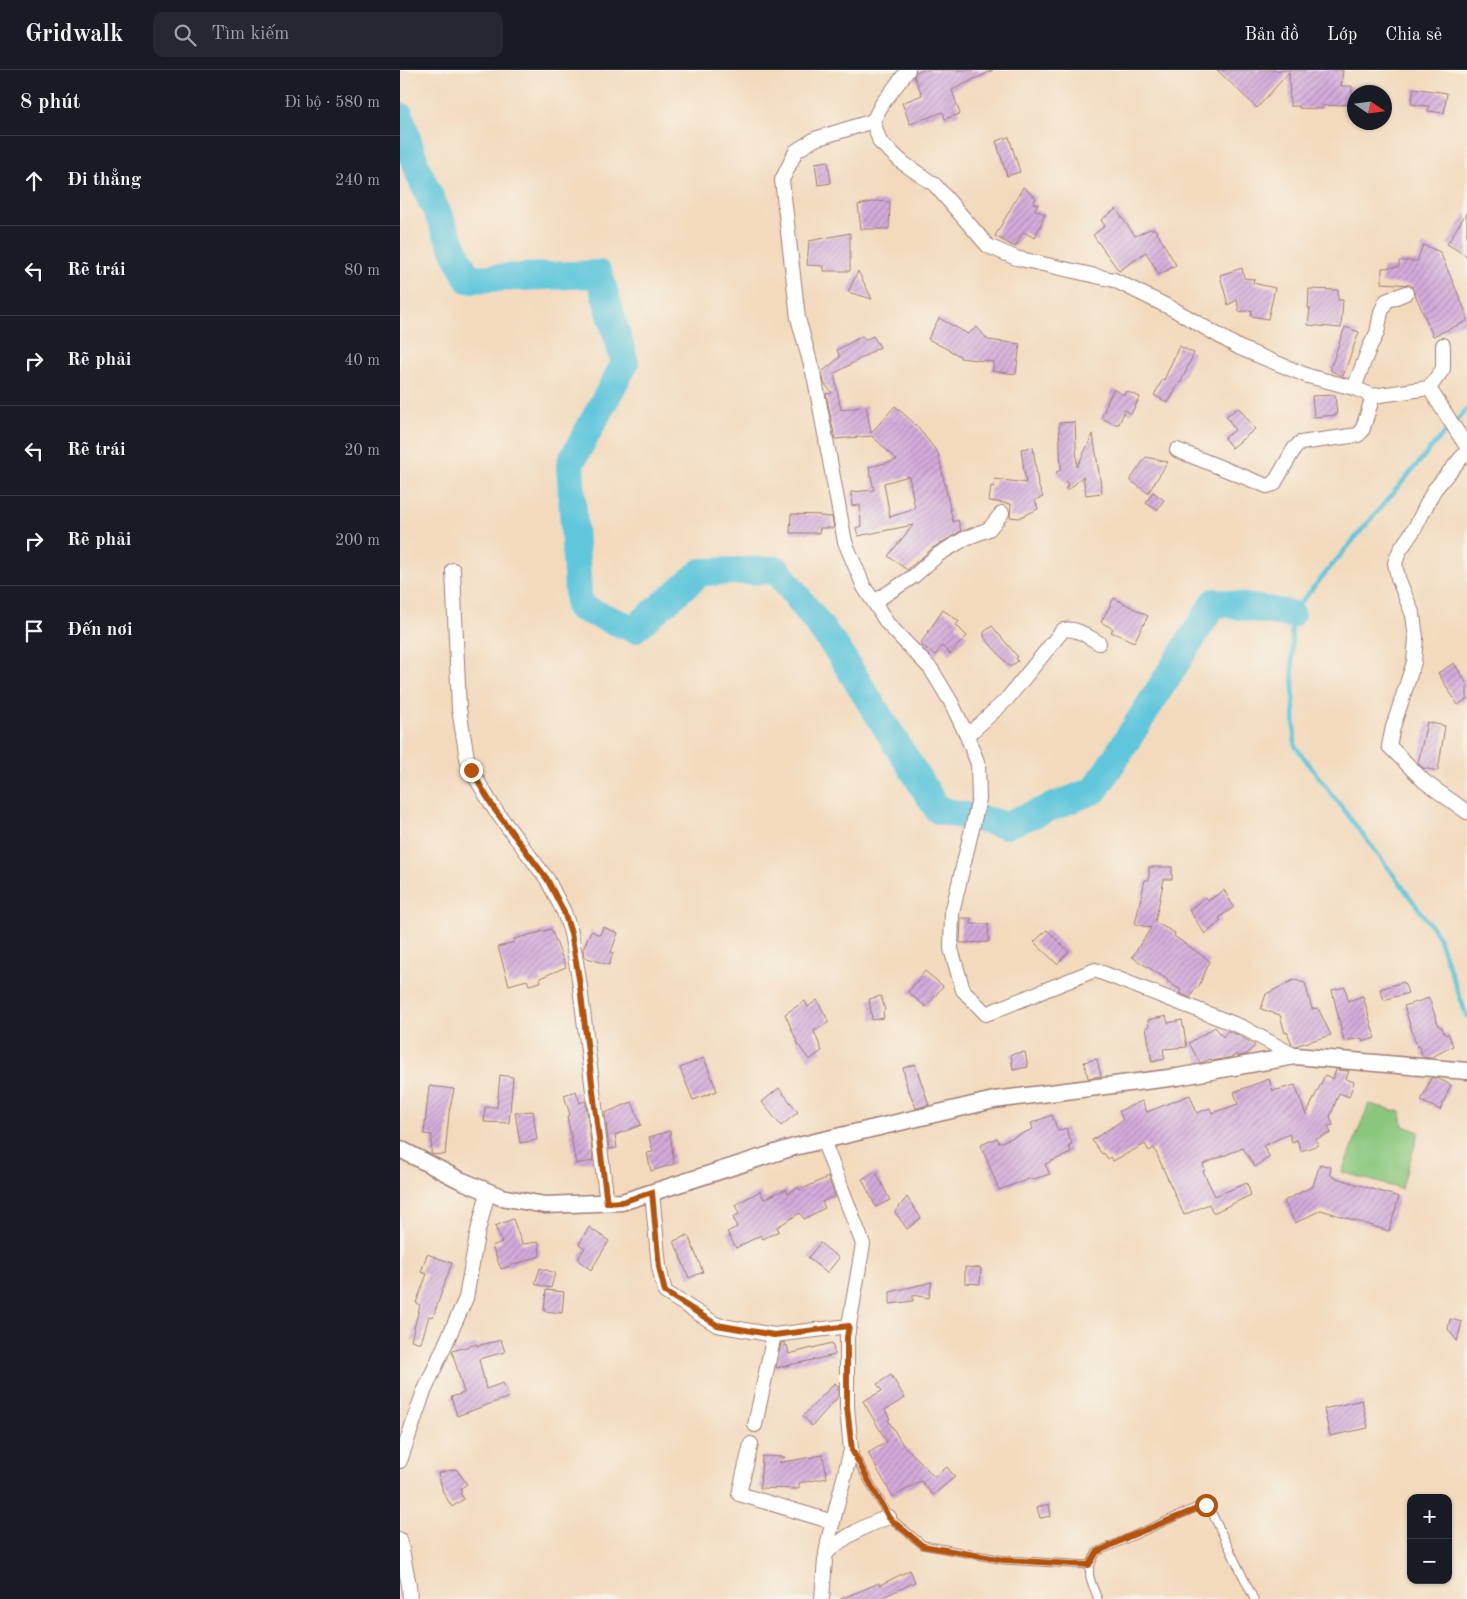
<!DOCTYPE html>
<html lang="vi">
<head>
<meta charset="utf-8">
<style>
  :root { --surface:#171b24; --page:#242831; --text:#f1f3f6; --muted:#9ea1a6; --line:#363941 }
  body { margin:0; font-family:"Old Standard TT",serif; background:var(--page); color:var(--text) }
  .controls { position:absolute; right:15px; bottom:15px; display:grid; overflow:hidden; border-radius:10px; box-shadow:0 1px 4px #0004 }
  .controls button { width:45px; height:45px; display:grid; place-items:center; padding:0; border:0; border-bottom:1px solid var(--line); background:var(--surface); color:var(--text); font:25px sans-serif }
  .compass { position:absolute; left:947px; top:15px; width:45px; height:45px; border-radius:50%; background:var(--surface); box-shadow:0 1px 4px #0004; rotate:103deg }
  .stop { position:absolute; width:15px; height:15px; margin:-11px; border:4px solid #b45309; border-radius:50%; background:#fff }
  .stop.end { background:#b45309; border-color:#fff; box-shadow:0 1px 5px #0008 }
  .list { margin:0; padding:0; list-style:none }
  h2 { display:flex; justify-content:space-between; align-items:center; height:65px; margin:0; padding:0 20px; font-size:21px }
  h2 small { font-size:16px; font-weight:400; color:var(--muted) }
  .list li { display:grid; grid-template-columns:32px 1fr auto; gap:15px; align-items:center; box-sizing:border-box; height:90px; padding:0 20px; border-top:1px solid var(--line) }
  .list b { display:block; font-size:19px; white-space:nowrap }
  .list em { font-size:16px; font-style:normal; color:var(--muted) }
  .icon { flex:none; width:28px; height:28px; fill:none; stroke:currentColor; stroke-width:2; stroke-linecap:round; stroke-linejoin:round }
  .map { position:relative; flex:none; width:1067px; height:1529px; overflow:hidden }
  header { display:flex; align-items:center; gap:30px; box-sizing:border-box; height:70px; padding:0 25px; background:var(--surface); border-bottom:1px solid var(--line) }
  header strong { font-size:24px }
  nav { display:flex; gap:28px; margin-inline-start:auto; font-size:18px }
  .search { width:350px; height:45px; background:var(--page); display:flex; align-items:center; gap:12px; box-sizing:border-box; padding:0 18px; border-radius:10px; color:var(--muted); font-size:19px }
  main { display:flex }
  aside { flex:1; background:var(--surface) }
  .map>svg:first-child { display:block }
</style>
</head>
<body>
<header>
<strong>Gridwalk</strong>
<div class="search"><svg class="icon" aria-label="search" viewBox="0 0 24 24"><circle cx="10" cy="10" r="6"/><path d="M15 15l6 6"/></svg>Tìm kiếm</div>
<nav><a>Bản đồ</a><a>Lớp</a><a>Chia sẻ</a></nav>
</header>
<main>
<aside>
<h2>8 phút<small>Đi bộ · 580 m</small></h2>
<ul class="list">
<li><svg class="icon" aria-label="ahead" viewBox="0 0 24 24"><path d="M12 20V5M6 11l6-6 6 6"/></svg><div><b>Đi thẳng</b></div><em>240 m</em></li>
<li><svg class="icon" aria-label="left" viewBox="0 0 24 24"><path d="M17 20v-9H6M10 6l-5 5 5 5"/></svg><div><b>Rẽ trái</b></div><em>80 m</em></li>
<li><svg class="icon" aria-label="right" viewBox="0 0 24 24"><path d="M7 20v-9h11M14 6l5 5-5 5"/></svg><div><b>Rẽ phải</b></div><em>40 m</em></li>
<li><svg class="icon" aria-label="left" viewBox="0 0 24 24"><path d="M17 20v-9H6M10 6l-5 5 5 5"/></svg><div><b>Rẽ trái</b></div><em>20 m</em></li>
<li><svg class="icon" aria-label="right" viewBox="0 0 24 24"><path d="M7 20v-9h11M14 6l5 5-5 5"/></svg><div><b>Rẽ phải</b></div><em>200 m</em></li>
<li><svg class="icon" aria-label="arrive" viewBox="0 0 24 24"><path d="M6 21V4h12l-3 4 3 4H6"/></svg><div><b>Đến nơi</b></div></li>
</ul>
</aside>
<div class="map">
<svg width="1067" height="1529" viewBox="0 0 1067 1529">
  <defs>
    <pattern id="building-hatch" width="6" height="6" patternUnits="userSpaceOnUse" patternTransform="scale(1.25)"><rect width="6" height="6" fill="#d4acdc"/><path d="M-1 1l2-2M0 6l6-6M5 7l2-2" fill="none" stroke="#ae8bb3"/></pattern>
  </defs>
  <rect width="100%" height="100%" fill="#f7f3e8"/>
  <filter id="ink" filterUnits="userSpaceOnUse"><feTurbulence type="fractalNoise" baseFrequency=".02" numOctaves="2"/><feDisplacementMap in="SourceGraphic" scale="10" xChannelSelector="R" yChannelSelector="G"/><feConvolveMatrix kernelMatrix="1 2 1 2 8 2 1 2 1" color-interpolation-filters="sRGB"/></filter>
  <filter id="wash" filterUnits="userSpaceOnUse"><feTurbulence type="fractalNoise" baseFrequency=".0096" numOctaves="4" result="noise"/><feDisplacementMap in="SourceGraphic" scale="20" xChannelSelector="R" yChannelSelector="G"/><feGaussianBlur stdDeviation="1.12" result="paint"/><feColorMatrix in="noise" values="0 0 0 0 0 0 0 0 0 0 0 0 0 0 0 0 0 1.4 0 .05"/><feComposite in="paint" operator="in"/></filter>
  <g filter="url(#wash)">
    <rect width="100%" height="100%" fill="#f3dabd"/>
    <polygon fill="#89c77d" stroke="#6a7354" points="969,1034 1001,1042 1003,1056 1019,1062 1001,1119 942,1102"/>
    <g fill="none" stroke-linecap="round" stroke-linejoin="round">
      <polyline stroke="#5fc6dc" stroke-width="4.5" points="1067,339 1031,378 891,544 895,676 999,812 1037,864 1067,947"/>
      <polyline stroke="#5fc6dc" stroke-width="28" points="0,46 17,99 68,209 199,204 225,293 170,394 179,537 234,559 301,502 377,500 437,579 538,740 606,755 695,720 815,532 891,544"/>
    </g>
    <g id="blocks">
      <g fill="url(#building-hatch)" fill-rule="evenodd">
        <polygon points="522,0 593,0 552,20 560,44 545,49 543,42 510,54 502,33 522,25 514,6 516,2"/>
        <polygon points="817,0 943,0 941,16 952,16 952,34 922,36 922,39 899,38 899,36 890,36 889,2 857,38"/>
        <polygon points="1014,18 1047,23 1044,43 1028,41 1029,36 1011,34"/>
        <polygon points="609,67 620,102 607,106 596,71"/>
        <polygon points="428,91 431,113 418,115 415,93"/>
        <polygon points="623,117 636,128 633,133 638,135 635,140 645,144 635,168 623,162 615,177 595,166"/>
        <polygon points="476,131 490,132 489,159 461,159 458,135"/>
        <polygon points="716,139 735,166 750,159 755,159 776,195 759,205 746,182 719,201 693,165 705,156 701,150"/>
        <polygon points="1067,142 1067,186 1047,174"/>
        <polygon points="450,163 450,201 424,201 424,196 407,195 409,171"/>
        <polygon points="1023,175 1040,182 1067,245 1067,251 1033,266 1011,215 982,213 982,198 999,197 999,191 1017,191"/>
        <polygon points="842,198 844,208 854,209 853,213 875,218 868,249 851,246 852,240 839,242 837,230 828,235 820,205"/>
        <polygon points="458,201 472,229 448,222"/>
        <polygon points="909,219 938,220 938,230 943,230 941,258 908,255 910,238 908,238"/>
        <polygon points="539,248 568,264 577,257 588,270 620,274 616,304 592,301 594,292 560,288 560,286 528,269"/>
        <polygon points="945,257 959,262 943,306 931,301 931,296"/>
        <path d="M462,266L465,270L473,266L480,277L434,304L441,340L466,336L471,363L495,336L515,354L538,383L553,452L558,450L561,461L534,477L507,500L488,486L513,455L458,466L456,458L461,456L460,435L452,436L451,422L474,420L469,397L497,390L472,366L435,369L426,324L432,323L424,313L422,302L440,287L437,280ZM509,406L515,439L490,447L484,413Z"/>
        <polygon points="779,276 794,283 781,312 780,312 768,333 754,325 763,309 764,310"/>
        <polygon points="713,319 724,325 726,321 740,327 731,344 725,340 719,354 714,354 701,348"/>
        <polygon points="935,325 937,345 914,347 912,326"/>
        <polygon points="839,338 855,359 832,378 824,368 835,360 826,346"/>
        <polygon points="675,352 677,397 693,364 702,423 686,425 683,406 668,421 666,419 668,414 656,402 661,400 659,353"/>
        <polygon points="633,377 638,414 643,427 635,430 638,439 619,448 610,447 611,434 589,431 591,416 594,417 595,409 626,413 621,379"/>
        <polygon points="746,387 768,392 748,423 730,410"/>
        <polygon points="753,422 764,430 757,440 746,433"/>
        <polygon points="391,444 420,445 420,446 432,447 434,458 420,458 419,463 390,463"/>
        <polygon points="714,528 748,546 734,572 711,562 713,559 701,552"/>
        <polygon points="543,540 559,551 556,555 567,566 550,584 542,576 535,585 520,574"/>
        <polygon points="592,556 618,587 616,588 618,591 610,597 584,567 584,562"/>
        <polygon points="1054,593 1067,614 1067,629 1058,635 1038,603"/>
        <polygon points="1027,652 1045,656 1038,701 1023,698 1018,693"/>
        <polygon points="749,797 772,797 772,809 764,809 755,852 775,863 774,866 810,891 798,918 796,917 790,928 779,923 781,920 767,911 768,910 732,887 751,858 735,854 745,810 749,810"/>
        <polygon points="824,820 834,837 819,848 821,851 805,864 789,840 806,827 808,831"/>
        <polygon points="561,848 571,848 571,854 588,854 589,872 560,873"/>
        <polygon points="203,857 218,863 211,882 213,883 209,895 184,887 183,879 191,861 200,865"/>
        <polygon points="151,859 166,897 140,908 141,912 129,915 127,910 109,915 98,877 114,872 114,869"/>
        <polygon points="647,860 669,882 657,894 634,872"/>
        <polygon points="525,901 543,916 526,937 508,922"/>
        <polygon points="894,910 905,913 912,939 918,938 931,965 895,976 892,974 887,962 885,963 880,945 861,939 866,924"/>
        <polygon points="1004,912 1008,923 984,930 980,919"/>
        <polygon points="945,917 948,931 963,926 975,968 963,972 962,968 944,971 932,920"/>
        <polygon points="481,926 485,940 483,942 484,948 472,950 469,929"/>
        <polygon points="1029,928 1039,957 1041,956 1045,965 1048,963 1053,976 1030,988 1023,987 1019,976 1017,977 1004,936"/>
        <polygon points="417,930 429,952 414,961 422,981 409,990 398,974 385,944 405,931 408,937"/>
        <polygon points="766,946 768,953 782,950 787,977 763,979 765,989 752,992 746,957 749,957 748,950"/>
        <polygon points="815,957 823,967 827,961 838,965 855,975 847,984 839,986 837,984 832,987 812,991 811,989 800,993 789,973"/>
        <polygon points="625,982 628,997 613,1000 611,984"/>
        <polygon points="304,988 317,1021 293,1030 280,998"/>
        <polygon points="697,989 701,1006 688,1008 684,992"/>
        <polygon points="515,994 529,1035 516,1038 509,1021 508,1021 503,998"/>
        <polygon points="936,1000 949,1001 946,1009 954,1012 949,1027 939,1023 930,1047 933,1055 928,1056 931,1063 916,1069 918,1075 901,1081 897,1070 892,1072 889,1064 863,1076 870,1087 855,1097 843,1078 803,1094 805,1100 803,1101 815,1126 847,1113 851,1125 813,1143 809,1134 784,1145 754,1078 749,1081 745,1074 713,1091 710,1087 708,1089 704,1083 702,1084 692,1070 723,1050 719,1041 742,1031 747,1042 790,1025 797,1043 810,1038 812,1043 838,1034 834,1022 869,1009 873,1021 895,1015 906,1045 925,1005 933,1009"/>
        <polygon points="100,1005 113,1007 109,1053 84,1052 85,1037 97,1037"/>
        <polygon points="1031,1008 1037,1008 1051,1015 1040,1040 1021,1031"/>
        <polygon points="29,1016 54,1019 49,1043 45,1085 31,1084 32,1065 24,1064"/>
        <polygon points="379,1018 398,1042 381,1056 362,1032"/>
        <polygon points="176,1021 180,1033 185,1031 186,1033 193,1091 176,1094 167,1046 170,1045 164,1025"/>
        <polygon points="232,1032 241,1055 215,1065 217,1078 209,1079 205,1043"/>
        <polygon points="133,1041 137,1070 120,1073 115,1042"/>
        <polygon points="652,1045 658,1061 666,1058 672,1074 669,1076 671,1083 645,1094 650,1104 631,1110 631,1108 599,1120 581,1075 597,1068 599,1073 633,1059 631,1053"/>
        <polygon points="270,1061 274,1094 251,1101 247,1083 253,1082 249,1067"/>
        <polygon points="920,1094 931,1097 930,1104 933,1107 999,1127 989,1161 921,1140 895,1153 884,1131 913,1116"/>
        <polygon points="476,1102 490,1130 476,1137 462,1109"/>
        <polygon points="428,1107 435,1126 422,1132 425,1138 404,1149 400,1143 377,1157 379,1161 363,1169 361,1165 336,1178 327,1162 337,1157 333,1147 339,1144 335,1135 360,1121 364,1129 386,1119 388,1123 399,1117 400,1120"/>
        <polygon points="507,1127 521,1148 507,1159 495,1142"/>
        <polygon points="113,1149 122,1174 139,1172 140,1186 101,1199 92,1176 102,1172 95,1156"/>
        <polygon points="189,1157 209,1171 191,1200 179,1191 179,1186 185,1178 179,1174"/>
        <polygon points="288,1165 303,1202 289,1208 274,1171"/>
        <polygon points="420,1173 439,1188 427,1203 408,1188"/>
        <polygon points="27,1184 52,1193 33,1247 29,1246 21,1273 11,1270 20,1235 16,1233 27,1204 21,1202"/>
        <polygon points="565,1197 581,1198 580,1214 565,1213"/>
        <polygon points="140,1198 155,1203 151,1218 135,1214"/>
        <polygon points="532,1212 529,1228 513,1225 513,1231 490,1234 490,1222"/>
        <polygon points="146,1220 164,1222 162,1243 144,1241"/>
        <polygon points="1050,1249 1062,1252 1057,1271 1048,1259"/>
        <polygon points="101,1270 105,1282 79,1289 86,1319 103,1313 109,1327 57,1346 51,1327 64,1323 52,1281 77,1274 77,1276"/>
        <polygon points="381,1273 385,1273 385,1276 387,1275 389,1284 432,1273 435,1285 376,1298"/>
        <polygon points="491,1305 505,1328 485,1340 490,1349 488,1350 503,1375 521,1392 534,1407 547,1397 555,1407 533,1425 521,1411 493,1427 468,1383 487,1372 463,1331 482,1321 477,1314"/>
        <polygon points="435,1313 438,1316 438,1327 412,1356 403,1346"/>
        <polygon points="962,1330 968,1358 930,1366 924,1339"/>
        <polygon points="423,1385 427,1408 399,1413 399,1419 360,1418 362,1386 385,1387 378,1393"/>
        <polygon points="56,1399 67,1414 60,1419 62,1422 60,1423 64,1429 52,1437 43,1422 38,1403"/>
        <polygon points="649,1434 651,1446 640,1448 637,1437"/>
        <polygon points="510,1500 515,1512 479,1529 441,1529 479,1513 480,1515"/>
      </g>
    </g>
  </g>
  <g filter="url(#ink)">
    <use href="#blocks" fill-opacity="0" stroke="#9e7c74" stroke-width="1"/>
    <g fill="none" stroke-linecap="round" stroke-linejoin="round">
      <g stroke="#9e7c74" stroke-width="9">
        <g id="service">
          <polyline points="452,1381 489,1447 523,1475 604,1490 689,1495"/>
          <path d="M698,1529C690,1509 684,1502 697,1482L804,1434L809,1437L854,1529"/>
        </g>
      </g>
      <g stroke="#9e7c74" stroke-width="16">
        <g id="minor">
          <polyline points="508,0 482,34 473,51 480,72 503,93 535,115 588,176 616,188 714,210 775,240 840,278 908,306 954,318 973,326 1029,318 1067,377"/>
          <polyline points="473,51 415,69 396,81 382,110 398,248 415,310 445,472 464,517 474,532 487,553 531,599 551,632 567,666 578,694 579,729 552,843 551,879 563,920 586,944 695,900 842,957 895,986"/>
          <polyline points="954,318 970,276 977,263 981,242 986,231 1006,223"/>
          <polyline points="1029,318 1043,299 1043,275"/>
          <polyline points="777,380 867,416 874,414 894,379 900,373 958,365 962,361 973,326"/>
          <polyline points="1067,381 1034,420 1015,458 1000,480 995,493 998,508 1013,545 1016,568 1014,592 993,657 989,676 1025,712 1067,742"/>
          <polyline points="53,500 59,639 67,688 71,700 95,740 147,809 164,842 171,863 179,909 207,1133"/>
          <polyline points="474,532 514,506 539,484 566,468 589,459 602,443"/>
          <path d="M567,666L607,629L663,560C677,557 688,567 699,573"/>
          <polyline points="252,1122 259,1197 265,1222 317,1255 374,1265"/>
          <polyline points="355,1355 374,1265 449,1256"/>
          <polyline points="351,1374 339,1424 433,1452"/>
          <polyline points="0,1391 23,1324 66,1228 77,1165 88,1122"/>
          <polyline points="0,1470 9,1515 10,1529"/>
          <path d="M426,1483C445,1466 465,1455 489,1447"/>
          <polyline points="422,1529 425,1490 429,1467 451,1380 447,1337 447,1267 463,1174 423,1070"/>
        </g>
      </g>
      <g stroke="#9e7c74" stroke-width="19">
        <polyline id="tertiary" points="0,1079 60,1110 101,1127 145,1135 222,1132 394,1077 594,1030 777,1007 895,986 1067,1001"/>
      </g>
      <use href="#service" stroke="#fff" stroke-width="7"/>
      <use href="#minor" stroke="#fff" stroke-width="14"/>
      <use href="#tertiary" stroke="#fff" stroke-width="16"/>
    </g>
  </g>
  <g fill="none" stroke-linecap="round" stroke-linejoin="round" filter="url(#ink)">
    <polyline stroke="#b45309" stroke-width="6" points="71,700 95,740 147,809 164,842 171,863 179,909 207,1133 222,1132 252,1122 259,1197 265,1222 317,1255 374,1265 449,1256 447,1267 447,1337 452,1380 489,1448 523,1476 604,1490 689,1495 697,1482 728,1467 806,1435"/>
  </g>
</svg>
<div class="controls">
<button>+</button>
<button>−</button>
</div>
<svg class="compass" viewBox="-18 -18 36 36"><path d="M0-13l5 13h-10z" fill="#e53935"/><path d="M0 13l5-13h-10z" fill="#9ea1a6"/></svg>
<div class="stop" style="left:806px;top:1435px"></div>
<div class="stop end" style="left:71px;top:700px"></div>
</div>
</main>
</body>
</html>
